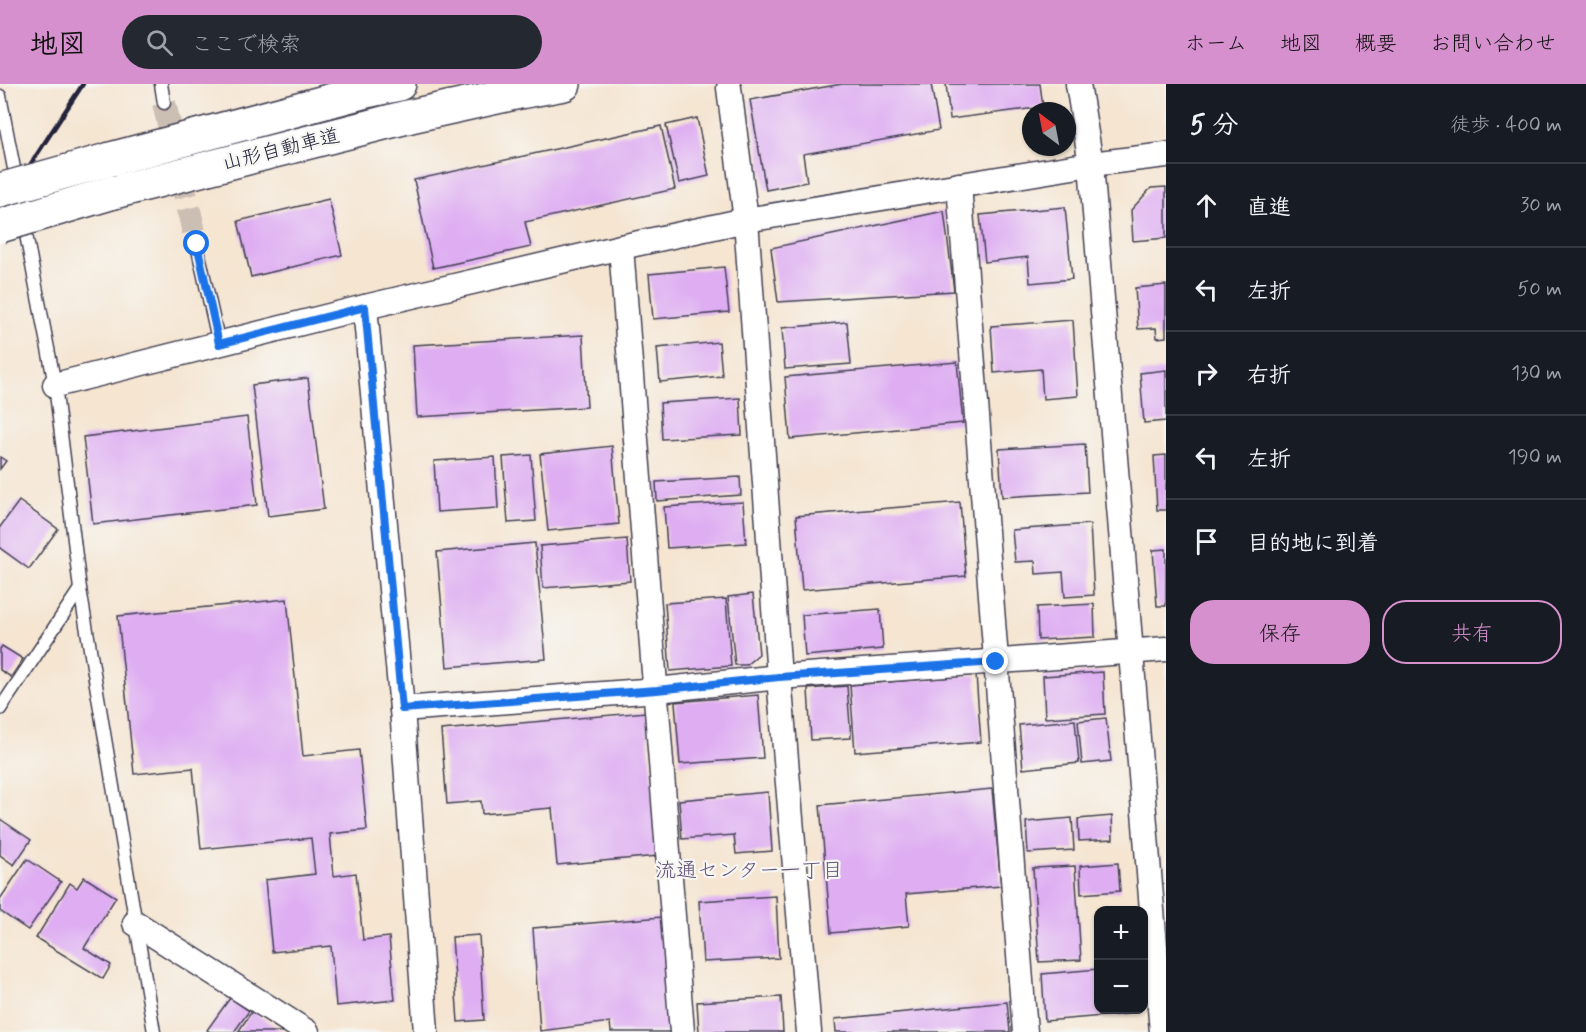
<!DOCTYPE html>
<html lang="ja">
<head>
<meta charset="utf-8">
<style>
  :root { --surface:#171b24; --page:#242831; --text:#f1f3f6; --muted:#9ea1a6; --line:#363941; --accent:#d690ce }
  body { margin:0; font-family:Mynerve,"Klee One",sans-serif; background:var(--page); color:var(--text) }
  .controls { position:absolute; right:18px; bottom:18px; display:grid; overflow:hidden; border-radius:12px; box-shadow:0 2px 4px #0004 }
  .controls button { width:54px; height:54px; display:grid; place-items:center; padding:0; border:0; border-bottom:2px solid var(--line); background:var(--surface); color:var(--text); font:30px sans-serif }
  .compass { position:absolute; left:1022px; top:18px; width:54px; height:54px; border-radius:50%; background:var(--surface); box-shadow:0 2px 4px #0004; rotate:328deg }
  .stop { position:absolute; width:18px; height:18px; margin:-14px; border:4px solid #1a73e8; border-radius:50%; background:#fff }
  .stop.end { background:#1a73e8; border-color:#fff; box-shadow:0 2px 6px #0008 }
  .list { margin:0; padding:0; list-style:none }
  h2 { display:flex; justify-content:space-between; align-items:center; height:78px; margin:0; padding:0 24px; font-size:26px }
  h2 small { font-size:20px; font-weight:400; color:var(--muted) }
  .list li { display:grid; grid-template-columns:39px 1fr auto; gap:18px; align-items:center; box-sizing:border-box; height:84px; padding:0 24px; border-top:2px solid var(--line) }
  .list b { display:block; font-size:22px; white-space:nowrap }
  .list em { font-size:20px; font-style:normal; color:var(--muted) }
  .actions { display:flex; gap:12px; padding:18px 24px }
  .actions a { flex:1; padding:14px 0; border:2px solid var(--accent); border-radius:24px; text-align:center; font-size:21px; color:var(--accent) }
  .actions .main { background:var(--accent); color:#111 }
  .icon { flex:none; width:33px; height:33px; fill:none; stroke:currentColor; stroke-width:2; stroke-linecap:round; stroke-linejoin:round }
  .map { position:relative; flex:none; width:1166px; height:948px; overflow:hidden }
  header { display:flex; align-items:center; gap:36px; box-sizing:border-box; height:84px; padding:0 30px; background:var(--accent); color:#111 }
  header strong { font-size:28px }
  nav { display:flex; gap:33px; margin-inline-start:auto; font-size:21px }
  .search { width:420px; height:54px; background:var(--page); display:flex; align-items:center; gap:15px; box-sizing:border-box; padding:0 21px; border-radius:33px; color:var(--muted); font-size:22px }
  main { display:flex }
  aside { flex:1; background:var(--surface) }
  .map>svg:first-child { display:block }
</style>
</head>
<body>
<header>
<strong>地図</strong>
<div class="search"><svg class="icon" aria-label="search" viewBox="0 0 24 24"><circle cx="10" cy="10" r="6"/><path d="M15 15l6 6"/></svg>ここで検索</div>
<nav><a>ホーム</a><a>地図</a><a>概要</a><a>お問い合わせ</a></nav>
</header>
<main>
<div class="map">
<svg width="1166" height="948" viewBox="0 0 1166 948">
  <rect width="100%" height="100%" fill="#f6f6f2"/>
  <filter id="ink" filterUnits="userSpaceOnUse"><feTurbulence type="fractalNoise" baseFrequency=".0167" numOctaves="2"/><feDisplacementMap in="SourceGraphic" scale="12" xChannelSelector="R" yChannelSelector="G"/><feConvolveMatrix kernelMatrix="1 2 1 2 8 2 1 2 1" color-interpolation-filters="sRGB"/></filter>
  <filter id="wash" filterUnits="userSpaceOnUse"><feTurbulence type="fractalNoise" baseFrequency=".008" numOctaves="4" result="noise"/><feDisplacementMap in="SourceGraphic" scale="24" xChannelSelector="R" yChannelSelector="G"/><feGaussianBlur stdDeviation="1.35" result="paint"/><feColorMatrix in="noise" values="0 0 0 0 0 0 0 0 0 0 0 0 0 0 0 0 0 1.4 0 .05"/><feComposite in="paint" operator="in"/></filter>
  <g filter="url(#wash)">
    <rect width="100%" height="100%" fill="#f5e5d1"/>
    <g id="blocks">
      <g fill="#deadf2">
        <polygon points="842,0 931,0 939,46 803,70 807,98 766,106 750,16"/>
        <polygon points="946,0 1040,0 1043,23 950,35"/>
        <polygon points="697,34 709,92 679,99 666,41"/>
        <polygon points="661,42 675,105 525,138 531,163 433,184 414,96"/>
        <polygon points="1166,103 1166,154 1133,157 1131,126 1151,104"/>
        <polygon points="329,115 342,171 251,193 238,137"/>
        <polygon points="1065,123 1072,195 1030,199 1028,173 985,178 980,131"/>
        <polygon points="944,127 954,207 778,218 771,164"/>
        <polygon points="724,183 729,228 653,235 649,190"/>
        <polygon points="1166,201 1166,253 1157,254 1156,244 1138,245 1135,204"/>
        <polygon points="1073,236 1078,312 1043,315 1041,285 994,289 991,242"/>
        <polygon points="847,238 851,280 785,285 782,244"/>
        <polygon points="583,251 587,323 417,333 413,261"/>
        <polygon points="719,258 722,292 660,298 657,264"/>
        <polygon points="957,278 963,339 790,355 785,293"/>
        <polygon points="1166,286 1166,337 1144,339 1140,289"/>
        <polygon points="308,294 324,425 268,432 252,301"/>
        <polygon points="740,314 742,351 662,355 660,319"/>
        <polygon points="247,333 257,421 93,440 83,353"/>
        <polygon points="1085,360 1088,408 1002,413 999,365"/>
        <polygon points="612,362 619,440 548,447 540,370"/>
        <polygon points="531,371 536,437 508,439 503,373"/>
        <polygon points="1166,371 1166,426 1157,426 1154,372"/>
        <polygon points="0,373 6,377 0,385"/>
        <polygon points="495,373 498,424 437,428 434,377"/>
        <polygon points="740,393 741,411 657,417 656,398"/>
        <polygon points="19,417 58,445 29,485 0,464 0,443"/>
        <polygon points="743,418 746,459 667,464 664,423"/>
        <polygon points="960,418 966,492 802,506 796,432"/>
        <polygon points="1090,440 1094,511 1065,513 1063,488 1036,490 1035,477 1015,478 1012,446"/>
        <polygon points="627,455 630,497 543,504 540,462"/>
        <polygon points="535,459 546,575 447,583 437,468"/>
        <polygon points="1166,465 1166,522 1157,522 1153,466"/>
        <polygon points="753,510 759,570 746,581 735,581 728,513"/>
        <polygon points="287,515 303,672 359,666 367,746 330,750 334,792 356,789 363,856 389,853 395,916 336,922 331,862 272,868 265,796 315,790 311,754 201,765 193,684 134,690 118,532"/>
        <polygon points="726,515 731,582 670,587 665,519"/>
        <polygon points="1094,520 1095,553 1038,556 1037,523"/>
        <polygon points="880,525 883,565 805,572 802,531"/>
        <polygon points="2,562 23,575 11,593 0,586 0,565"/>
        <polygon points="1103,588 1105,630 1045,634 1043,592"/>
        <polygon points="976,591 981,658 855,668 850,601"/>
        <polygon points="847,602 851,654 811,656 808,605"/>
        <polygon points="758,611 763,674 680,680 675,618"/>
        <polygon points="646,628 658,772 557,781 552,724 482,730 481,717 447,720 441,646"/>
        <polygon points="1106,634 1111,677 1082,680 1078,637"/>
        <polygon points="1075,636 1079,679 1023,685 1019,641"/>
        <polygon points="992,705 1001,802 906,810 909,842 831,849 820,721"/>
        <polygon points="768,708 772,767 736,770 734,751 682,755 679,716"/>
        <polygon points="1112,732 1113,755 1079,757 1078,735"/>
        <polygon points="1072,734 1074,766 1028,769 1026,738"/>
        <polygon points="0,735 31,756 14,781 0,771"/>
        <polygon points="27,775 61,798 28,846 0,827 0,815"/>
        <polygon points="1118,779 1120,807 1081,810 1080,782"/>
        <polygon points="1075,782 1081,876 1039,878 1033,784"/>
        <polygon points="84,793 116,813 84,864 111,881 103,895 36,854 70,799 77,804"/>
        <polygon points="776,812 779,874 703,878 699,817"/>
        <polygon points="662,833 672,948 611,948 610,938 540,947 533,844"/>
        <polygon points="479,851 484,936 458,938 452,853"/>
        <polygon points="1098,885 1098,926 1126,926 1127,930 1045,937 1042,890"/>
        <polygon points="781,913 783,948 699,948 697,918"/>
        <polygon points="230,914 249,927 234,948 210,948 207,946"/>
        <polygon points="1007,918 1010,948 836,948 835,935"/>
        <polygon points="252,927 283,948 238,948"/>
      </g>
    </g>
  </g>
  <g filter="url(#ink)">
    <use href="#blocks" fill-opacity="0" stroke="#423f52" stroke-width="1.5"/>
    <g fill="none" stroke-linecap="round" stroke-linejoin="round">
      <polyline stroke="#cbbeb3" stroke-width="24" stroke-dasharray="24 12" stroke-linecap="butt" points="164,19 197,161"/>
      <g stroke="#423f52" stroke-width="15">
        <g id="service">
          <polyline points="161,0 164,19"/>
          <polyline points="0,12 17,100"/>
          <polyline points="23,135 55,301 80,505 154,948"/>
          <polyline points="197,161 219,260"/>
          <polyline points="0,625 80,505"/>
        </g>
      </g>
      <g stroke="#423f52" stroke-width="27">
        <g id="minor">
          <polyline points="1078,0 1091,80 1162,948"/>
          <polyline points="729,4 746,136 779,593 809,948"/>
          <polyline points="959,101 1025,948"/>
          <polyline points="621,163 682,948"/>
          <polyline points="365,223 402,625 426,948"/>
          <polyline points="55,301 365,223 621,163 746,136 1091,80 1166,71"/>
          <polyline points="402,625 657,606 779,593 1166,565"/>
          <polyline points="135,839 307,948"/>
        </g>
      </g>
      <g stroke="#423f52" stroke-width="36">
        <g id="motorway">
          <polyline points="111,75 366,7 399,0"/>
          <polyline points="114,108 411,32 520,8 564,0"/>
        </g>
      </g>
      <use href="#service" stroke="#fff" stroke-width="12"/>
      <use href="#minor" stroke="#fff" stroke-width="24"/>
      <use href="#motorway" stroke="#fff" stroke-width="33"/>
      <polyline stroke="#22223b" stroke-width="4.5" points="0,127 83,0"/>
      <g stroke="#423f52" stroke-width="36" stroke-linecap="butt">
        <g id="motorway-bridge">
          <polyline points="0,106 111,75"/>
          <polyline points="0,142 114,108"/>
        </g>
      </g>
      <use href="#motorway-bridge" stroke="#fff" stroke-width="33"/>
    </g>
  </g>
  <g fill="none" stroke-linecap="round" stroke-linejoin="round" filter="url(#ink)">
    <polyline stroke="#1a73e8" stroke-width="8" points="197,160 219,260 365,223 402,625 657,606 779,593 996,578"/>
  </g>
  <g text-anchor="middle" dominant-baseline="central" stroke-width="4.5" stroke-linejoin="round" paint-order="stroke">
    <g font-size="20" fill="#22223b" stroke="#f6f6f2">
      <text transform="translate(281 66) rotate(-14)">山形自動車道</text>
    </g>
    <g font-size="21" fill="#64537b" stroke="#f6f6f2">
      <text x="749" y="787">流通センター一丁目</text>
    </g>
  </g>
</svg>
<div class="controls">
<button>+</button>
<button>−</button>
</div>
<svg class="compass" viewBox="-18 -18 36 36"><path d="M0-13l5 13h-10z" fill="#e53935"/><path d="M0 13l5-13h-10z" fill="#9ea1a6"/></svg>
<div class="stop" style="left:197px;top:160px"></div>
<div class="stop end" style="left:996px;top:578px"></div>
</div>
<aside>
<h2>5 分<small>徒歩 · 400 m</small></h2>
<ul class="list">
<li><svg class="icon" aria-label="ahead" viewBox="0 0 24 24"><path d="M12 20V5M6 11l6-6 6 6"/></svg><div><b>直進</b></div><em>30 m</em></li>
<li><svg class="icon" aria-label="left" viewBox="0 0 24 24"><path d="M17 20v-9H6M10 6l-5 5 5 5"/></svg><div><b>左折</b></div><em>50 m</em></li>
<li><svg class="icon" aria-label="right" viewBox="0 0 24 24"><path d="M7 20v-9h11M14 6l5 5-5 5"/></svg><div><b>右折</b></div><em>130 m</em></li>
<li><svg class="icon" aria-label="left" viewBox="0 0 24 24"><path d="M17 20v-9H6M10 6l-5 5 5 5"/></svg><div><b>左折</b></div><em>190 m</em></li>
<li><svg class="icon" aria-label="arrive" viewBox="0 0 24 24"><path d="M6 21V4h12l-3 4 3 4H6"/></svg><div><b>目的地に到着</b></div></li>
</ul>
<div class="actions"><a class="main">保存</a><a>共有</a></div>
</aside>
</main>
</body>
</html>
